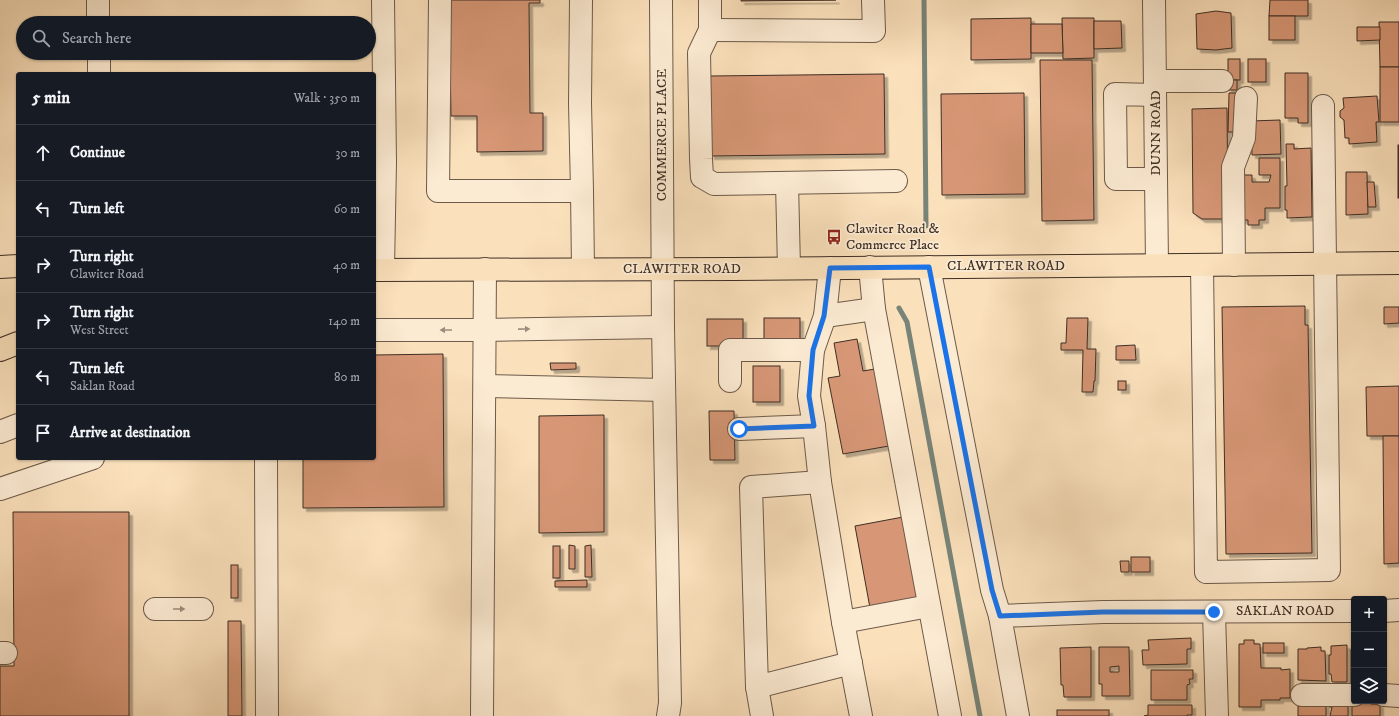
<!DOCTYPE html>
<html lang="en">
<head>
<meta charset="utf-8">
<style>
  :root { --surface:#171b24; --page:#242831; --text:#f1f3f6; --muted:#9ea1a6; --line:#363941 }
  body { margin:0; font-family:"IM FELL DW Pica",serif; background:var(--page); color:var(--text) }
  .controls { position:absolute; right:12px; bottom:12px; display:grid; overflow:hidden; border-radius:4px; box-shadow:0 1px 3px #0004 }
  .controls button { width:36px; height:36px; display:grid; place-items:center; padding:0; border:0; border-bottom:1px solid var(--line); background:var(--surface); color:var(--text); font:20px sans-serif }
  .stop { position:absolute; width:12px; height:12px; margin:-9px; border:3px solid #1a73e8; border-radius:50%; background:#fff }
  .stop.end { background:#1a73e8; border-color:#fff; box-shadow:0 1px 4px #0008 }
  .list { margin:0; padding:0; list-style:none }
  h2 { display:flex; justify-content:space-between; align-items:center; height:52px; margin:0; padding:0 16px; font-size:17px }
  h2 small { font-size:13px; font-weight:400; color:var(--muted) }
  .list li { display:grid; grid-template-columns:26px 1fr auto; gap:12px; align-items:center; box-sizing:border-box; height:56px; padding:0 16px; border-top:1px solid var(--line) }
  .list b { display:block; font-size:15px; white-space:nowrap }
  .list p { margin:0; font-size:13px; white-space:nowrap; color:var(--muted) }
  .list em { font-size:13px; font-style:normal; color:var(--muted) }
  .icon { flex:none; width:22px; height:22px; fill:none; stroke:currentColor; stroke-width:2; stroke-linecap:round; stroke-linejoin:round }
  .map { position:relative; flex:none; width:1399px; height:716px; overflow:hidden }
  .search { position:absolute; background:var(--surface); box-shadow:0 1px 3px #0004; left:16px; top:16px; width:360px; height:44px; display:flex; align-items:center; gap:10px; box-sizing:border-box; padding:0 14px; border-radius:22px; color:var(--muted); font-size:15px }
  .panel { position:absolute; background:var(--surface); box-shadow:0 1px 3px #0004; left:16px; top:72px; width:360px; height:388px; border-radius:4px }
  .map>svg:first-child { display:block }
</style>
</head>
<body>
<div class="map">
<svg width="1399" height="716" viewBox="0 0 1399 716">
  <defs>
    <filter id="shadow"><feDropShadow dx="3.5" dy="3.5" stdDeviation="0" flood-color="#0004"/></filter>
  </defs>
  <rect width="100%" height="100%" fill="#fae0bb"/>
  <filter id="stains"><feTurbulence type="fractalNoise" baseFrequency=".005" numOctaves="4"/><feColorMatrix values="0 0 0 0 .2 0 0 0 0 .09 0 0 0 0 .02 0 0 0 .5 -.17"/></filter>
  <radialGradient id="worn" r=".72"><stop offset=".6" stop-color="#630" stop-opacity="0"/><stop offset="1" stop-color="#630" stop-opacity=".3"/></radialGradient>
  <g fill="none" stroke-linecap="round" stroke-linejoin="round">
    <g stroke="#788478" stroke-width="5">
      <polyline points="924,0 926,226"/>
      <polyline points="899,308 907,322 980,716"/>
    </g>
  </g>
  <g fill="#d79776" stroke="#3e2e24" fill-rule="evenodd" filter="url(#shadow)">
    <polygon points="449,0 540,0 540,3 529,3 530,113 543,113 543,151 477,152 477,116 451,116"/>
    <polygon points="741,0 836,0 741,1"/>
    <polygon points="1270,0 1308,0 1308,16 1269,16"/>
    <polygon points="1216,11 1231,13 1232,48 1216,50 1197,49 1196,14"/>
    <rect x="1269" y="16" width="26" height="24"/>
    <polygon points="1031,18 1031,59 971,60 971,19"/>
    <polygon points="1062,18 1094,18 1094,58 1063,59"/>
    <polygon points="1094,21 1121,21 1122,48 1094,49"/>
    <polygon points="1379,22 1399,22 1399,67 1380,67"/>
    <polygon points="1031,24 1062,24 1063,53 1031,53"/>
    <polygon points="1357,27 1380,27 1380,40 1357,41"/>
    <rect x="1228" y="59" width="12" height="21"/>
    <rect x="1248" y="59" width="18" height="23"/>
    <polygon points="1040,60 1092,60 1094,220 1042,221"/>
    <rect x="1380" y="67" width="19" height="55"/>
    <polygon points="1285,73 1308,73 1308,123 1298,123 1298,118 1285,118"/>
    <polygon points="884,74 885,154 711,156 710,76"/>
    <rect x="1228" y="80" width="9" height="10"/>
    <polygon points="1024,93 1025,194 942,195 941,94"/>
    <polygon points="1229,93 1237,93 1236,132 1228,132"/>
    <polygon points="1377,96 1379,122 1376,122 1377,142 1349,144 1349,138 1345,138 1344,120 1340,117 1340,111 1344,108 1343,98"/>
    <polygon points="1227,108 1228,219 1202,219 1193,213 1192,109"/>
    <polygon points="1280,120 1281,154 1252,155 1251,121"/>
    <polygon points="1286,144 1294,144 1294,149 1311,148 1312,217 1287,218 1287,210 1285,210 1285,186 1287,186"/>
    <rect x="1398" y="145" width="1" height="53"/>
    <polygon points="1259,158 1280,158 1280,208 1265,208 1265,220 1259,220 1259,225 1248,225 1248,220 1240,220 1240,175 1252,175 1252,182 1269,182 1271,175 1259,175"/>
    <polygon points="1346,172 1367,172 1368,214 1346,215"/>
    <polygon points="1367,182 1374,182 1376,207 1368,207"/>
    <polygon points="1305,306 1305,325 1308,325 1312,553 1226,554 1222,307"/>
    <polygon points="1384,307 1399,307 1399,323 1384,324"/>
    <rect x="764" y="318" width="36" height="27"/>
    <polygon points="1067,318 1088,318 1087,349 1096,349 1095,381 1094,381 1093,392 1082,392 1083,350 1061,350 1061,343 1066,343"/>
    <rect x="707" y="319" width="36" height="27"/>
    <polygon points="857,339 863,371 875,369 889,446 843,454 828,378 840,376 834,343"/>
    <polygon points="1135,345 1136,360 1116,360 1116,346"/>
    <polygon points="443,354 444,507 303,508 303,458 374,458 374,355"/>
    <polygon points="550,363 576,363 576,369 551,370"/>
    <rect x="753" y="366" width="27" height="36"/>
    <rect x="1118" y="381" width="8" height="9"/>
    <polygon points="1399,386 1399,436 1367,436 1366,387"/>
    <polygon points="709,411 734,411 735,460 710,460"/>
    <polygon points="604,415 604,532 539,533 539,416"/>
    <polygon points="1383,436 1399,436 1399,563 1384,564"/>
    <polygon points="13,512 129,512 129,716 0,716 0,666 14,666"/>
    <polygon points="903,517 917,599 870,608 855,526"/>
    <polygon points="569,545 575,546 575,569 569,569"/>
    <polygon points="591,545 592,577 585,577 585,546"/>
    <rect x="553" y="546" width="7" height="32"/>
    <rect x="1131" y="557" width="19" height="15"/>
    <polygon points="1120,561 1129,561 1129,572 1121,572"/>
    <rect x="231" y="565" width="7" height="33"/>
    <polygon points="587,580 587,587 555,587 555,581"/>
    <polygon points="228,621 241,621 242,716 228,716"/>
    <polygon points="1191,638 1191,649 1187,649 1187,664 1143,665 1142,650 1149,650 1148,640"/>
    <polygon points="1244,640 1254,640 1254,644 1260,644 1261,668 1281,668 1281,670 1290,669 1290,698 1280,698 1280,700 1261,700 1261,707 1239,707 1239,644 1244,644"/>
    <rect x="1263" y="643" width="21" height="10"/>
    <polygon points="1347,645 1347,682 1332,682 1331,674 1329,674 1329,655 1331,655 1331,646"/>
    <polygon points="1091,647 1091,697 1064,697 1063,685 1061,685 1060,648"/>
    <path d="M1099,647H1129L1130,696H1102V684H1099ZM1119,666V672H1110V667Z"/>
    <polygon points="1321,647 1321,651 1325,651 1326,681 1298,680 1298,649 1307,649 1307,648"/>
    <rect x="1351" y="650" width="3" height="33"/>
    <polygon points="1151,670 1193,670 1193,679 1189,679 1190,684 1187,685 1187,700 1151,700"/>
    <polygon points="1352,703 1371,703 1371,704 1380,704 1380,716 1352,716"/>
    <polygon points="1326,704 1326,716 1298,716 1298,706"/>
    <polygon points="1329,704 1348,704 1348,716 1330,716 1332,707 1329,707"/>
    <polygon points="1148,705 1192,705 1192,715 1187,715 1187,716 1144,716 1148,715"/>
    <rect x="1057" y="710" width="52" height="6"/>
  </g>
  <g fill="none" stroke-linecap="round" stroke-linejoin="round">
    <g stroke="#6d5a4a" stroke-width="24">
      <g id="minor">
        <polyline points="98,0 98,23"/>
        <polyline points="383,0 385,162"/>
        <polyline points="440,0 438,191 582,191 583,269"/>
        <polyline points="581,0 580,103 582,191"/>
        <polyline points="661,0 663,327 670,703 668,716"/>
        <polyline points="710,0 710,30 699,53 701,159 702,177 714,184 896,181"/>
        <polyline points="1154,0 1157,265"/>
        <polyline points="710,30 874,31 873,0"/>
        <polyline points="99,53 99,74"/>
        <polyline points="1155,81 1222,81"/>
        <polyline points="1155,95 1115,94 1116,179 1156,179"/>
        <polyline points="374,162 385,162 383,269"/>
        <polyline points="787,183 789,268"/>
        <polyline points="1202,265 1206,572 1329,570 1323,106"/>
        <polyline points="1234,265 1233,167 1244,138 1246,98"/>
        <polyline points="870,267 874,309 950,716"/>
        <polyline points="929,267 992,590 1000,616 1018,716"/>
        <polyline points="830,268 825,316 813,350 809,396 814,426 820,482 843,622"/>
        <polyline points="825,316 874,309"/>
        <polyline points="374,330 485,330 663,327"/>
        <polyline points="730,381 730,350 813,350"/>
        <polyline points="485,386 664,390"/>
        <polyline points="739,429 814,426"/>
        <polyline points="0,432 18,425"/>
        <polyline points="266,458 267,716"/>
        <polyline points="820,482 751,487 757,687 851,663"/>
        <polyline points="0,489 93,458"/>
        <polyline points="155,609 202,609"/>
        <polyline points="1384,611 1399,610"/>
        <polyline points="1214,612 1217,716"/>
        <polyline points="1000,616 1103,612 1354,611"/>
        <polyline points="0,653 6,653"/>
        <polyline points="757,687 762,716"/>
        <polyline points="1302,695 1354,695"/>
        <polyline points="1384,695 1399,696"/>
        <polyline points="482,716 485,269"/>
        <polyline points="861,716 843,622 929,606"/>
      </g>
    </g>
    <g stroke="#3e2e24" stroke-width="24">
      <g id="major">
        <polyline points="0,267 18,266"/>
        <polyline points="374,270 733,269 1399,263"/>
        <polyline points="0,350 18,343"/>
      </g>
    </g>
    <use href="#minor" stroke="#fcebd3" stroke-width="22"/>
    <use href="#major" stroke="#fae0bb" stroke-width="22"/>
  </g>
  <defs><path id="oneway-solid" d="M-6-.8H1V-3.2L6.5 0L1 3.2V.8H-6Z"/></defs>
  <g fill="#9d8c7c">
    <use href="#oneway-solid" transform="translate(524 329) rotate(-1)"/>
    <use href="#oneway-solid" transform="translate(446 330) rotate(-180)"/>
    <use href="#oneway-solid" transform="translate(179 609)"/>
  </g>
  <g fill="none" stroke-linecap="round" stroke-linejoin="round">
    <polyline stroke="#1a73e8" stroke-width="5" points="739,429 814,426 809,396 813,350 824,316 830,268 929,267 992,590 1000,616 1103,612 1214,612"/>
  </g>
  <defs>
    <g id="bus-bare" transform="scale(1.2)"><path d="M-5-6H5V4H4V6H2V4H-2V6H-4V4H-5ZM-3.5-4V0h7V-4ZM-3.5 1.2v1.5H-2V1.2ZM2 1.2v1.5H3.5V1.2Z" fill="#8f2418" stroke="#fcebd3" stroke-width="2.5" paint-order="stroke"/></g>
  </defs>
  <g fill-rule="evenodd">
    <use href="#bus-bare" x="834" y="237"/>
  </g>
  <g text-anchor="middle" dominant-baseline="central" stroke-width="3.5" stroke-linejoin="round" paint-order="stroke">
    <g font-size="14" fill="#3e2e24" stroke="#fcebd3">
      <text transform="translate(1156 133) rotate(-90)">DUNN ROAD</text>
      <text transform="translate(662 135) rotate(-90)">COMMERCE PLACE</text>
      <text x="1006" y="266">CLAWITER ROAD</text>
      <text x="682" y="269">CLAWITER ROAD</text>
      <text x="1285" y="611">SAKLAN ROAD</text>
    </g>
    <g font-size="14" fill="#3e2e24" stroke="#fcebd3" text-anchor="start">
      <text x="846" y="229">Clawiter Road &amp;<tspan x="846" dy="16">Commerce Place</tspan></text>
    </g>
  </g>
  <rect width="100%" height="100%" filter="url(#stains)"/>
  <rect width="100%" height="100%" fill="url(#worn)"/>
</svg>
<div class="controls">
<button>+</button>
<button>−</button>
<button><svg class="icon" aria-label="layers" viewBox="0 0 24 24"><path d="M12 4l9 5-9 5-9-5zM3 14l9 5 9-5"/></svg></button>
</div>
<div class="stop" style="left:739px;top:429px"></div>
<div class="stop end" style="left:1214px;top:612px"></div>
<div class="search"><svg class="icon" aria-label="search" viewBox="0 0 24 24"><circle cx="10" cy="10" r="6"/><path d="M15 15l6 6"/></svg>Search here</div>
<section class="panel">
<h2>5 min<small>Walk · 350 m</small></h2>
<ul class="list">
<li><svg class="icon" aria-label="ahead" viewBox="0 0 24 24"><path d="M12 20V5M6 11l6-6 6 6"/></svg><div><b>Continue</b></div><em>30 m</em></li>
<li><svg class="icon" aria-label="left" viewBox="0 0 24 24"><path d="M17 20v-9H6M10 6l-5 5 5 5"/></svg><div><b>Turn left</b></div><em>60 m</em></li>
<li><svg class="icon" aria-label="right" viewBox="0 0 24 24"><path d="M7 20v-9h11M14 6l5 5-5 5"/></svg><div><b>Turn right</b><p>Clawiter Road</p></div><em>40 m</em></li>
<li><svg class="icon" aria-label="right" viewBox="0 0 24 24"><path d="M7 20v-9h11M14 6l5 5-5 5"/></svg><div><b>Turn right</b><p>West Street</p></div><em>140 m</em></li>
<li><svg class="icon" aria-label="left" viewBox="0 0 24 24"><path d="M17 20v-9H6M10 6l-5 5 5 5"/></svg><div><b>Turn left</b><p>Saklan Road</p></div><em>80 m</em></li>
<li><svg class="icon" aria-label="arrive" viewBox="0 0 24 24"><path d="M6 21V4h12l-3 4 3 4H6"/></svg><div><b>Arrive at destination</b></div></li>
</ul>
</section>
</div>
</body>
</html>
